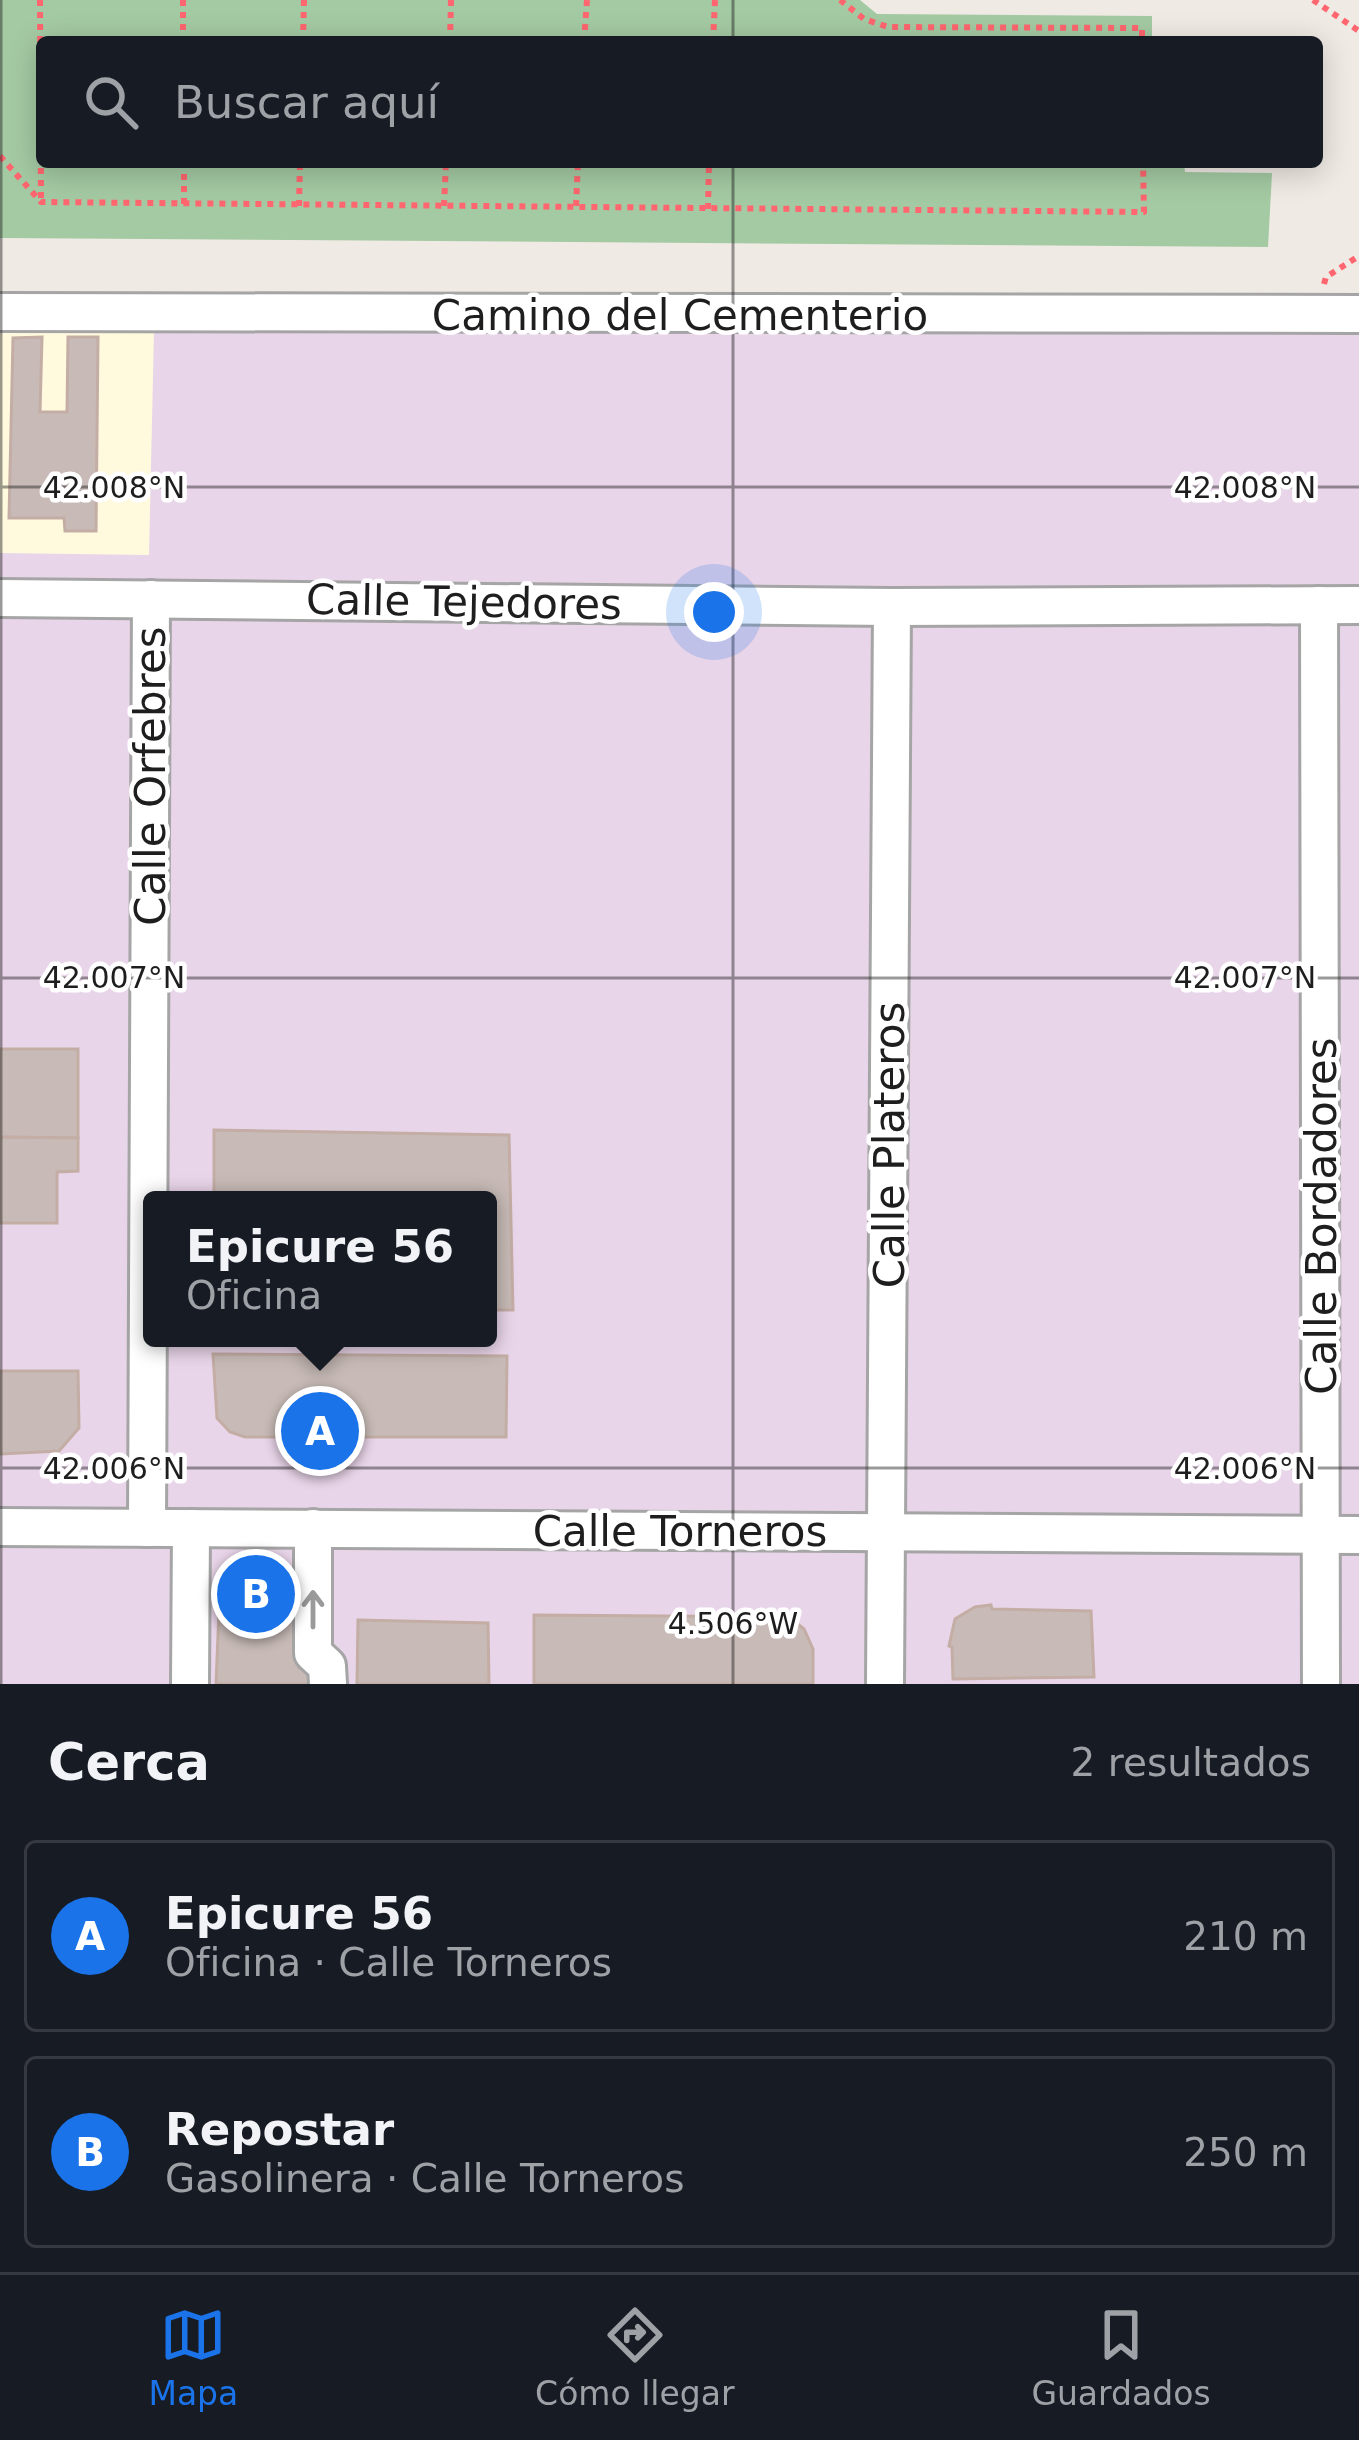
<!DOCTYPE html>
<html lang="es">
<head>
<meta charset="utf-8">
<style>
  :root { --surface:#171b24; --page:#242831; --text:#f1f3f6; --muted:#9ea1a6; --line:#363941; --accent:#1a73e8 }
  body { margin:0; font-family:"DejaVu Sans",sans-serif; background:var(--page); color:var(--text) }
  .you { position:absolute; left:714px; top:612px; width:42px; height:42px; margin:-30px; border:9px solid #fff; border-radius:50%; background:#1a73e8; box-shadow:0 0 0 18px #1a73e833 }
  .badge { display:grid; place-items:center; width:78px; height:78px; border-radius:50%; background:var(--accent); color:#fff; font-size:39px; font-weight:700 }
  .pin { position:absolute; translate:-50% -50%; border:6px solid #fff; box-shadow:0 3px 12px #0006 }
  .popup { position:absolute; left:143px; top:1191px; width:354px; height:156px; box-sizing:border-box; display:grid; place-content:center; border-radius:12px; background:var(--surface); filter:drop-shadow(0 3px 9px #0005); font-size:39px; white-space:nowrap; color:var(--muted) }
  .popup b { font-size:45px; color:var(--text) }
  .popup::after { content:''; position:absolute; left:50%; top:100%; margin-left:-24px; border:24px solid transparent; border-top-color:var(--surface) }
  .list { margin:0; padding:0; list-style:none }
  h2 { display:flex; justify-content:space-between; align-items:center; height:156px; margin:0; padding:0 48px; font-size:51px }
  h2 small { font-size:39px; font-weight:400; color:var(--muted) }
  .list li { display:grid; grid-template-columns:78px 1fr auto; gap:36px; align-items:center; box-sizing:border-box; height:192px; margin:0 24px 24px; padding:0 24px; border:3px solid var(--line); border-radius:12px }
  .list b { display:block; font-size:45px; white-space:nowrap }
  .list p { margin:0; font-size:39px; white-space:nowrap; color:var(--muted) }
  .list em { font-size:39px; font-style:normal; color:var(--muted) }
  .icon { flex:none; width:66px; height:66px; fill:none; stroke:currentColor; stroke-width:2; stroke-linecap:round; stroke-linejoin:round }
  .map { position:relative; flex:none; width:1359px; height:1684px; overflow:hidden }
  .search { position:absolute; background:var(--surface); box-shadow:0 6px 30px #0003; left:36px; right:36px; top:36px; height:132px; display:flex; align-items:center; gap:30px; box-sizing:border-box; padding:0 42px; border-radius:12px; color:var(--muted); font-size:45px }
  .sheet { height:588px; background:var(--surface) }
  nav { display:flex; justify-content:space-around; align-items:center; box-sizing:border-box; height:168px; border-top:3px solid var(--line); background:var(--surface); font-size:33px; color:var(--muted) }
  nav a { display:grid; justify-items:center; gap:6px }
  nav .on { color:var(--accent) }
  .map>svg:first-child { display:block }
</style>
</head>
<body>
<div class="map">
<svg width="1359" height="1684" viewBox="0 0 1359 1684">
  <rect width="100%" height="100%" fill="#f0eae4"/>
  <path fill="#e9d5e9" fill-rule="evenodd" d="M0,293L1359,295V1684H0ZM152,1200H488V1338H152Z"/>
  <polygon fill="#fffade" points="0,331 154,331 149,555 0,553"/>
  <polygon fill="#a4caa3" points="0,0 860,0 877,14 1152,16 1152,42 42,42 42,162 1184,162 1185,172 1272,173 1268,247 0,238"/>
  <g fill="#c8bbb7" stroke="#c3ada5" stroke-width="3">
    <polygon points="42,337 40,412 67,412 68,337 98,337 96,531 65,531 64,518 9,518 13,338"/>
    <polygon points="0,1049 78,1049 78,1138 0,1137"/>
    <polygon points="214,1130 509,1135 513,1310 488,1310 488,1200 214,1200"/>
    <polygon points="0,1137 78,1138 78,1171 57,1172 57,1223 0,1223"/>
    <polygon points="213,1354 507,1356 506,1437 245,1437 230,1432 217,1418"/>
    <polygon points="0,1371 78,1371 79,1428 59,1451 0,1454"/>
    <polygon points="274,1602 297,1602 299,1668 319,1670 319,1684 216,1684 219,1611"/>
    <polygon points="991,1605 992,1609 1091,1611 1094,1677 953,1679 952,1647 949,1646 955,1619 975,1607"/>
    <polygon points="534,1615 789,1617 804,1629 813,1649 813,1684 534,1684"/>
    <polygon points="358,1620 488,1623 489,1684 357,1684"/>
  </g>
  <g fill="none" stroke-linecap="round" stroke-linejoin="round">
    <g stroke="#a5a5a5" stroke-width="42">
      <g id="minor">
        <polyline points="0,312 1359,314"/>
        <polyline points="0,598 892,607 1359,605"/>
        <polyline points="1319,605 1321,1684"/>
        <polyline points="0,1527 1359,1535"/>
        <polyline points="147,1528 151,599"/>
        <polyline points="313,1528 313,1653 327,1666 328,1684"/>
        <polyline points="190,1684 191,1528"/>
        <polyline points="885,1684 892,607"/>
      </g>
    </g>
    <g stroke="#ff666f" stroke-width="6" stroke-dasharray="6 6" stroke-linecap="butt">
      <polyline points="40,0 41,198"/>
      <polyline points="183,0 183,42"/>
      <polyline points="840,0 864,19 888,27 1142,28 1142,42"/>
      <polyline points="1313,0 1359,31"/>
      <polyline points="303,42 304,0"/>
      <polyline points="450,42 451,0"/>
      <polyline points="584,42 587,0"/>
      <polyline points="713,42 715,0"/>
      <polyline points="0,156 41,202 1144,212 1143,162"/>
      <polyline points="184,162 184,205"/>
      <polyline points="299,206 300,162"/>
      <polyline points="444,206 446,162"/>
      <polyline points="576,206 578,162"/>
      <polyline points="708,209 709,162"/>
      <polyline points="1324,284 1326,277 1359,256"/>
    </g>
    <use href="#minor" stroke="#fff" stroke-width="36"/>
  </g>
  <defs><path id="oneway-shaft" d="M-6 0H5M1.5-3L5.5 0L1.5 3" fill="none" stroke-width="1.6" stroke-linecap="round" stroke-linejoin="round" transform="scale(3)"/></defs>
  <use stroke="#9a9a9a" href="#oneway-shaft" transform="translate(313 1609) rotate(-90)"/>
  <path fill="none" stroke="#1e1e1e" stroke-width="3" stroke-opacity="0.45" d="M1,0V1684M733,0V42M733,162V1684M0,487H1359M0,978H1359M0,1468H1359"/>
  <g text-anchor="middle" dominant-baseline="central" stroke-width="9" stroke-linejoin="round" paint-order="stroke">
    <g font-size="42" fill="#1e1e1e" stroke="#fff">
      <text x="680" y="315">Camino del Cementerio</text>
      <text transform="translate(464 602) rotate(1)">Calle Tejedores</text>
      <text transform="translate(150 776) rotate(-90)">Calle Orfebres</text>
      <text transform="translate(889 1145) rotate(-90)">Calle Plateros</text>
      <text transform="translate(1321 1216) rotate(-90)">Calle Bordadores</text>
      <text x="680" y="1531">Calle Torneros</text>
    </g>
  </g>
  <g font-size="30" text-anchor="middle" fill="#1e1e1e" stroke="#fff" stroke-width="9" stroke-linejoin="round" paint-order="stroke">
    <text x="114" y="498">42.008°N</text>
    <text x="1245" y="498">42.008°N</text>
    <text x="114" y="988">42.007°N</text>
    <text x="1245" y="988">42.007°N</text>
    <text x="114" y="1479">42.006°N</text>
    <text x="1245" y="1479">42.006°N</text>
    <text x="733" y="1634">4.506°W</text>
  </g>
</svg>
<div class="you"></div>
<div class="pin badge" style="left:320px;top:1431px">A</div>
<div class="popup"><b>Epicure 56</b>Oficina</div>
<div class="pin badge" style="left:256px;top:1594px">B</div>
<div class="search"><svg class="icon" aria-label="search" viewBox="0 0 24 24"><circle cx="10" cy="10" r="6"/><path d="M15 15l6 6"/></svg>Buscar aquí</div>
</div>
<section class="sheet">
<h2>Cerca<small>2 resultados</small></h2>
<ul class="list">
<li><span class="badge">A</span><div><b>Epicure 56</b><p>Oficina · Calle Torneros</p></div><em>210 m</em></li>
<li><span class="badge">B</span><div><b>Repostar</b><p>Gasolinera · Calle Torneros</p></div><em>250 m</em></li>
</ul>
</section>
<nav>
<a class="on"><svg class="icon" aria-label="map" viewBox="0 0 24 24"><path d="M3 6l6-2 6 2 6-2v14l-6 2-6-2-6 2zM9 4v14M15 6v14"/></svg>Mapa</a>
<a><svg class="icon" aria-label="directions" viewBox="0 0 24 24"><path d="M12 3l9 9-9 9-9-9zM9 14v-3h6M13 9l2 2-2 2"/></svg>Cómo llegar</a>
<a><svg class="icon" aria-label="saved" viewBox="0 0 24 24"><path d="M7 4h10v16l-5-4-5 4z"/></svg>Guardados</a>
</nav>
</body>
</html>
